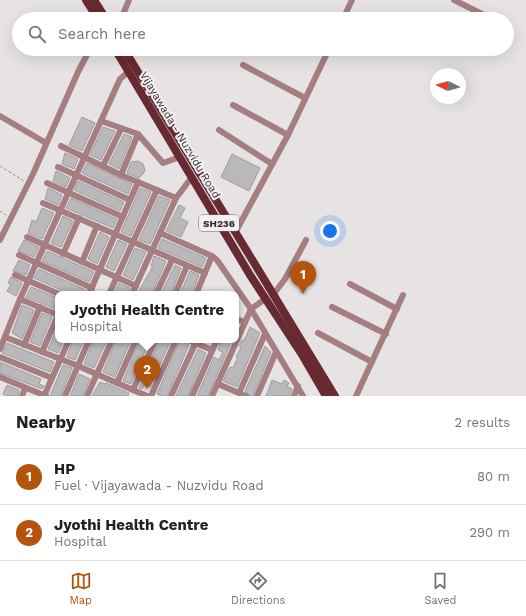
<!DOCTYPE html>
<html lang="en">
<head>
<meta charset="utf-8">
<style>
  :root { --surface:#fff; --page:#f6f6f6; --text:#202124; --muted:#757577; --line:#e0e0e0; --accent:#b45309 }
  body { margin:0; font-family:"Work Sans",sans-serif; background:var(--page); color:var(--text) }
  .compass { position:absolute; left:430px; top:68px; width:36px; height:36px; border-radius:50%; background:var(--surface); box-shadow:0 4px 16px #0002; rotate:275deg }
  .you { position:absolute; left:330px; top:231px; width:14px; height:14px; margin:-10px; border:3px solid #fff; border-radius:50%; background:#1a73e8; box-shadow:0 0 0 6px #1a73e833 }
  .badge { display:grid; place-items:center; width:26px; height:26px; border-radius:50%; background:var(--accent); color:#fff; font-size:13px; font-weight:700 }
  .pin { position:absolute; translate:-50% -33px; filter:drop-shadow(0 1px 2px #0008) }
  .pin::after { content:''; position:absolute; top:21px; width:14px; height:12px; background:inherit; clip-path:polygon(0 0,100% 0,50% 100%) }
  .popup { position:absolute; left:55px; top:291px; width:184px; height:52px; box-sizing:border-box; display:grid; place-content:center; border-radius:8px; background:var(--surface); filter:drop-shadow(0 1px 3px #0005); font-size:13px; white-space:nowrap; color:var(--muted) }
  .popup b { font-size:15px; color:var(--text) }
  .popup::after { content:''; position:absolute; left:50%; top:100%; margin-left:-8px; border:8px solid transparent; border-top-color:var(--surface) }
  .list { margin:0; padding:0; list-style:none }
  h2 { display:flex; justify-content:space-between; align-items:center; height:52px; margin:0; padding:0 16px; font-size:17px }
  h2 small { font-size:13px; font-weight:400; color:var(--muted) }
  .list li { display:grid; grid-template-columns:26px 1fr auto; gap:12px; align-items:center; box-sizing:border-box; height:56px; padding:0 16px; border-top:1px solid var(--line) }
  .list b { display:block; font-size:15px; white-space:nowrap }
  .list p { margin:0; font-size:13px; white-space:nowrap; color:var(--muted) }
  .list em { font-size:13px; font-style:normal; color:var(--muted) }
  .icon { flex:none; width:22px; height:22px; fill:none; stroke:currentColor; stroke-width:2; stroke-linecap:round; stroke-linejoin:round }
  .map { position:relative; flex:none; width:526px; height:396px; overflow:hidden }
  .search { position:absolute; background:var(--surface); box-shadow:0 4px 16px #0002; left:12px; right:12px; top:12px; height:44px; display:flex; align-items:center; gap:10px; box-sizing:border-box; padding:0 14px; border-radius:22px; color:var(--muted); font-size:15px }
  .sheet { height:164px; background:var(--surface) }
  nav { display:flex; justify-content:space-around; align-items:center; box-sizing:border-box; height:56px; border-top:1px solid var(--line); background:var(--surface); font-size:11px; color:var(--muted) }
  nav a { display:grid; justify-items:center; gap:2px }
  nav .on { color:var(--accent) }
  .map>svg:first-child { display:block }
</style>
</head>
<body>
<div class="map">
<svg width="526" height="396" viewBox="0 0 526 396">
  <rect width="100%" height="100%" fill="#e7e3e5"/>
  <g fill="#bab8bb" stroke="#9e9c9f">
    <polygon points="82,117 95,123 82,151 69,145"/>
    <polygon points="103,127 115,131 101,160 90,155"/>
    <polygon points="124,134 132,137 119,169 109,164"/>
    <polygon points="65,153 78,159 74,169 62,164"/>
    <polygon points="232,154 260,168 249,191 221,177"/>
    <polygon points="138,161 143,164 145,170 143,174 139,178 127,173 131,162"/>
    <polygon points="87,163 132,184 128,194 82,173"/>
    <polygon points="56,171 70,178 66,187 53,181"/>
    <polygon points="78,181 124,202 120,211 74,190"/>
    <polygon points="48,188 62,195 58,205 45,199"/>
    <polygon points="140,188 151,192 131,236 121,232"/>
    <polygon points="159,196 170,200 150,244 139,240"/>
    <polygon points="71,198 117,219 113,228 66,208"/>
    <polygon points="179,205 185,208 180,218 188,222 181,237 166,231"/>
    <polygon points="42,208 54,213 42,239 28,233 32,220 36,222"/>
    <polygon points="63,216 73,221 61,247 51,243"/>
    <polygon points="100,232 109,237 97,264 88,259"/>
    <polygon points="162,239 206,258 202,267 158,248"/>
    <polygon points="24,240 39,247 34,257 18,251"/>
    <polygon points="118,240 127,244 114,271 106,267"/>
    <polygon points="135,248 146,252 133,280 123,275"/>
    <polygon points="47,251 94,272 89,282 42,261"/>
    <polygon points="154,256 166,261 152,294 137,294 153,266 151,266"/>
    <polygon points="19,260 30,265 26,275 13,271"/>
    <polygon points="175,265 181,268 171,294 161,294"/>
    <polygon points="39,269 86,290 85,294 63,294 61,290 34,278"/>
    <polygon points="190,271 199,275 192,294 180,294"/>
    <polygon points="11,277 22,283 16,296 7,291 11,284 8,283"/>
    <polygon points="119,283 130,288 128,294 114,294"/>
    <polygon points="31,287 58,298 58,310 26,297"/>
    <polygon points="22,305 34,310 22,339 12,333"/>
    <polygon points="42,313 52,317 40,346 30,342"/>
    <polygon points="58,326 58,340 64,340 58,353 48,349"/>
    <polygon points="250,327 260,333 237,387 223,381 230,367 233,368 238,357 236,357 241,347 239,346 242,340 244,341"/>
    <polygon points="73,340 84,340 75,360 67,357"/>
    <polygon points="93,340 107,340 94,368 84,364"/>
    <polygon points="116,340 131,340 115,377 103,372"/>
    <polygon points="140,340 150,340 131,384 123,381"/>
    <polygon points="159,340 171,340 150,387 145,384 142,389 139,388"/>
    <polygon points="180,340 184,340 185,343 189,345 167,396 162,396 157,394"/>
    <polygon points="221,340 232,340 208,396 197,396 214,357 219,360 223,352 218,350"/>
    <polygon points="7,343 54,362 50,372 2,353"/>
    <polygon points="265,346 271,352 253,396 250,396 245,391"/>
    <polygon points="198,349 206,353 188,396 176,396"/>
    <polygon points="0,362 41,379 39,384 44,386 42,389 0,373"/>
    <polygon points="63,365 72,368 61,396 50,396"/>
    <polygon points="79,374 90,379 83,396 70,396"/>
    <polygon points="272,380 282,384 284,380 289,383 287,386 292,389 290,396 266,396"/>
    <polygon points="100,382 105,384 106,383 129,393 128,396 92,396"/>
    <polygon points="7,385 19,390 18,396 7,396 3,394"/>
  </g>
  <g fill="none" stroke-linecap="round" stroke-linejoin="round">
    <g stroke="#908d8f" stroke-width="1" stroke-dasharray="3 2" stroke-linecap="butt">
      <polyline points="0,166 24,181"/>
      <polyline points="0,211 6,215"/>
    </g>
    <g stroke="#a47e80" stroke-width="6">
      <polyline points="454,0 492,19"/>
      <polyline points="121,19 129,0"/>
      <polyline points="343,19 352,0"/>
      <polyline points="507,26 510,28"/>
      <polyline points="243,65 305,98"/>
      <polyline points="233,105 288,135"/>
      <polyline points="0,116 46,143"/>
      <polyline points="101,121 138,134 163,163 180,157"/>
      <polyline points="219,130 272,164"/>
      <polyline points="61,146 121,175 176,198"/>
      <polyline points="103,166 121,129"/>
      <polyline points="58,167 130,200"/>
      <polyline points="121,175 138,134"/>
      <polyline points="47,183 123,217"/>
      <polyline points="43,203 205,273"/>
      <polyline points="160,233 212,256 217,260 251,309 303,396"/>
      <polyline points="235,233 288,135 329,49"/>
      <polyline points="27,237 136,286"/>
      <polyline points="0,240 33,174 78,72 90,49"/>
      <polyline points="63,254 79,218"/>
      <polyline points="19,255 92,288"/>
      <polyline points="82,262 97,226"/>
      <polyline points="15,275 59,294"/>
      <polyline points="350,284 397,309"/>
      <polyline points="89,294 138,182"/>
      <polyline points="109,294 157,190"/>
      <polyline points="132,294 176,198 192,177"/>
      <polyline points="156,294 172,260"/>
      <polyline points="175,294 187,266"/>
      <polyline points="196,294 212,256"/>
      <polyline points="273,295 285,279 306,240"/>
      <polyline points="20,299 58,315"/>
      <polyline points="332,307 386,334"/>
      <polyline points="236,319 245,322"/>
      <polyline points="318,333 372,362"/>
      <polyline points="5,337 78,366 147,396"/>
      <polyline points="188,340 212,350"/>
      <polyline points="24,345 40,307"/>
      <polyline points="0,349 20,299 120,79 129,71"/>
      <polyline points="42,352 58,315"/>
      <polyline points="0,357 52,378"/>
      <polyline points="0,377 46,396"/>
      <polyline points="117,383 136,340"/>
      <polyline points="218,384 246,396"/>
      <polyline points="133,390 155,340"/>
      <polyline points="239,393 265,334"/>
      <polyline points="22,396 25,388"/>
      <polyline points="44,396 69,340"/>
      <polyline points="65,396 89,340"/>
      <polyline points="87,396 112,340"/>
      <polyline points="151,396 176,340"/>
      <polyline points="171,396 197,340"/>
      <polyline points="192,396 217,340"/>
      <polyline points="212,396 251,309 265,299"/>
      <polyline points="257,396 276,352"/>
      <polyline points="294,396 298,386"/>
      <polyline points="356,396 403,295"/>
    </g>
    <g stroke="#682a31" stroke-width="8">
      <polyline points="86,0 98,19"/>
      <polyline points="94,0 106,19"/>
      <polyline points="115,49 250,275 301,353 326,396"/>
      <polyline points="124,49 335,396"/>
    </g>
  </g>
  <g text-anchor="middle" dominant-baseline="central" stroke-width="4" stroke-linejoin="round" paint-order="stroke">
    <rect fill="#f4f0f2" stroke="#696768" stroke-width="1" x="199" y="215" width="40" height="16" rx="3"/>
    <g font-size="10" font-weight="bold" fill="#2d2c2d">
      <text x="219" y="223">SH236</text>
    </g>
    <g font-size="11" fill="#2d2c2d" stroke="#f4f0f2">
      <text transform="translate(180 135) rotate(59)">Vijayawada - Nuzvidu Road</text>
    </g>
  </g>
</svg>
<svg class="compass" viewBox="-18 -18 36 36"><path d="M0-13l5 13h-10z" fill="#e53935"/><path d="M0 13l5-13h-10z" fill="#757577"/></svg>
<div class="you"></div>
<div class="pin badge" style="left:303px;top:294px">1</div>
<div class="pin badge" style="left:147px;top:389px">2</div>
<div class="popup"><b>Jyothi Health Centre</b>Hospital</div>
<div class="search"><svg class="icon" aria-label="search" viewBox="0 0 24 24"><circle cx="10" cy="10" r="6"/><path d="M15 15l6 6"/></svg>Search here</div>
</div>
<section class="sheet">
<h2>Nearby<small>2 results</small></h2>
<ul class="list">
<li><span class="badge">1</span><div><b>HP</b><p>Fuel · Vijayawada - Nuzvidu Road</p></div><em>80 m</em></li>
<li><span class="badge">2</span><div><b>Jyothi Health Centre</b><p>Hospital</p></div><em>290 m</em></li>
</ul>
</section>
<nav>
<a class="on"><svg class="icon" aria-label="map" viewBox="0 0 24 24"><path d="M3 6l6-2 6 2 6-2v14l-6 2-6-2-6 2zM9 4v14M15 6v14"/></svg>Map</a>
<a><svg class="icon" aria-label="directions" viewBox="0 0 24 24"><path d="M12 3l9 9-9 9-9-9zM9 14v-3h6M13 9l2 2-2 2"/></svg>Directions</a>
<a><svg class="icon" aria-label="saved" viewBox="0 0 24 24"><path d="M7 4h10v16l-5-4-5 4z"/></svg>Saved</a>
</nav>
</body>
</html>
